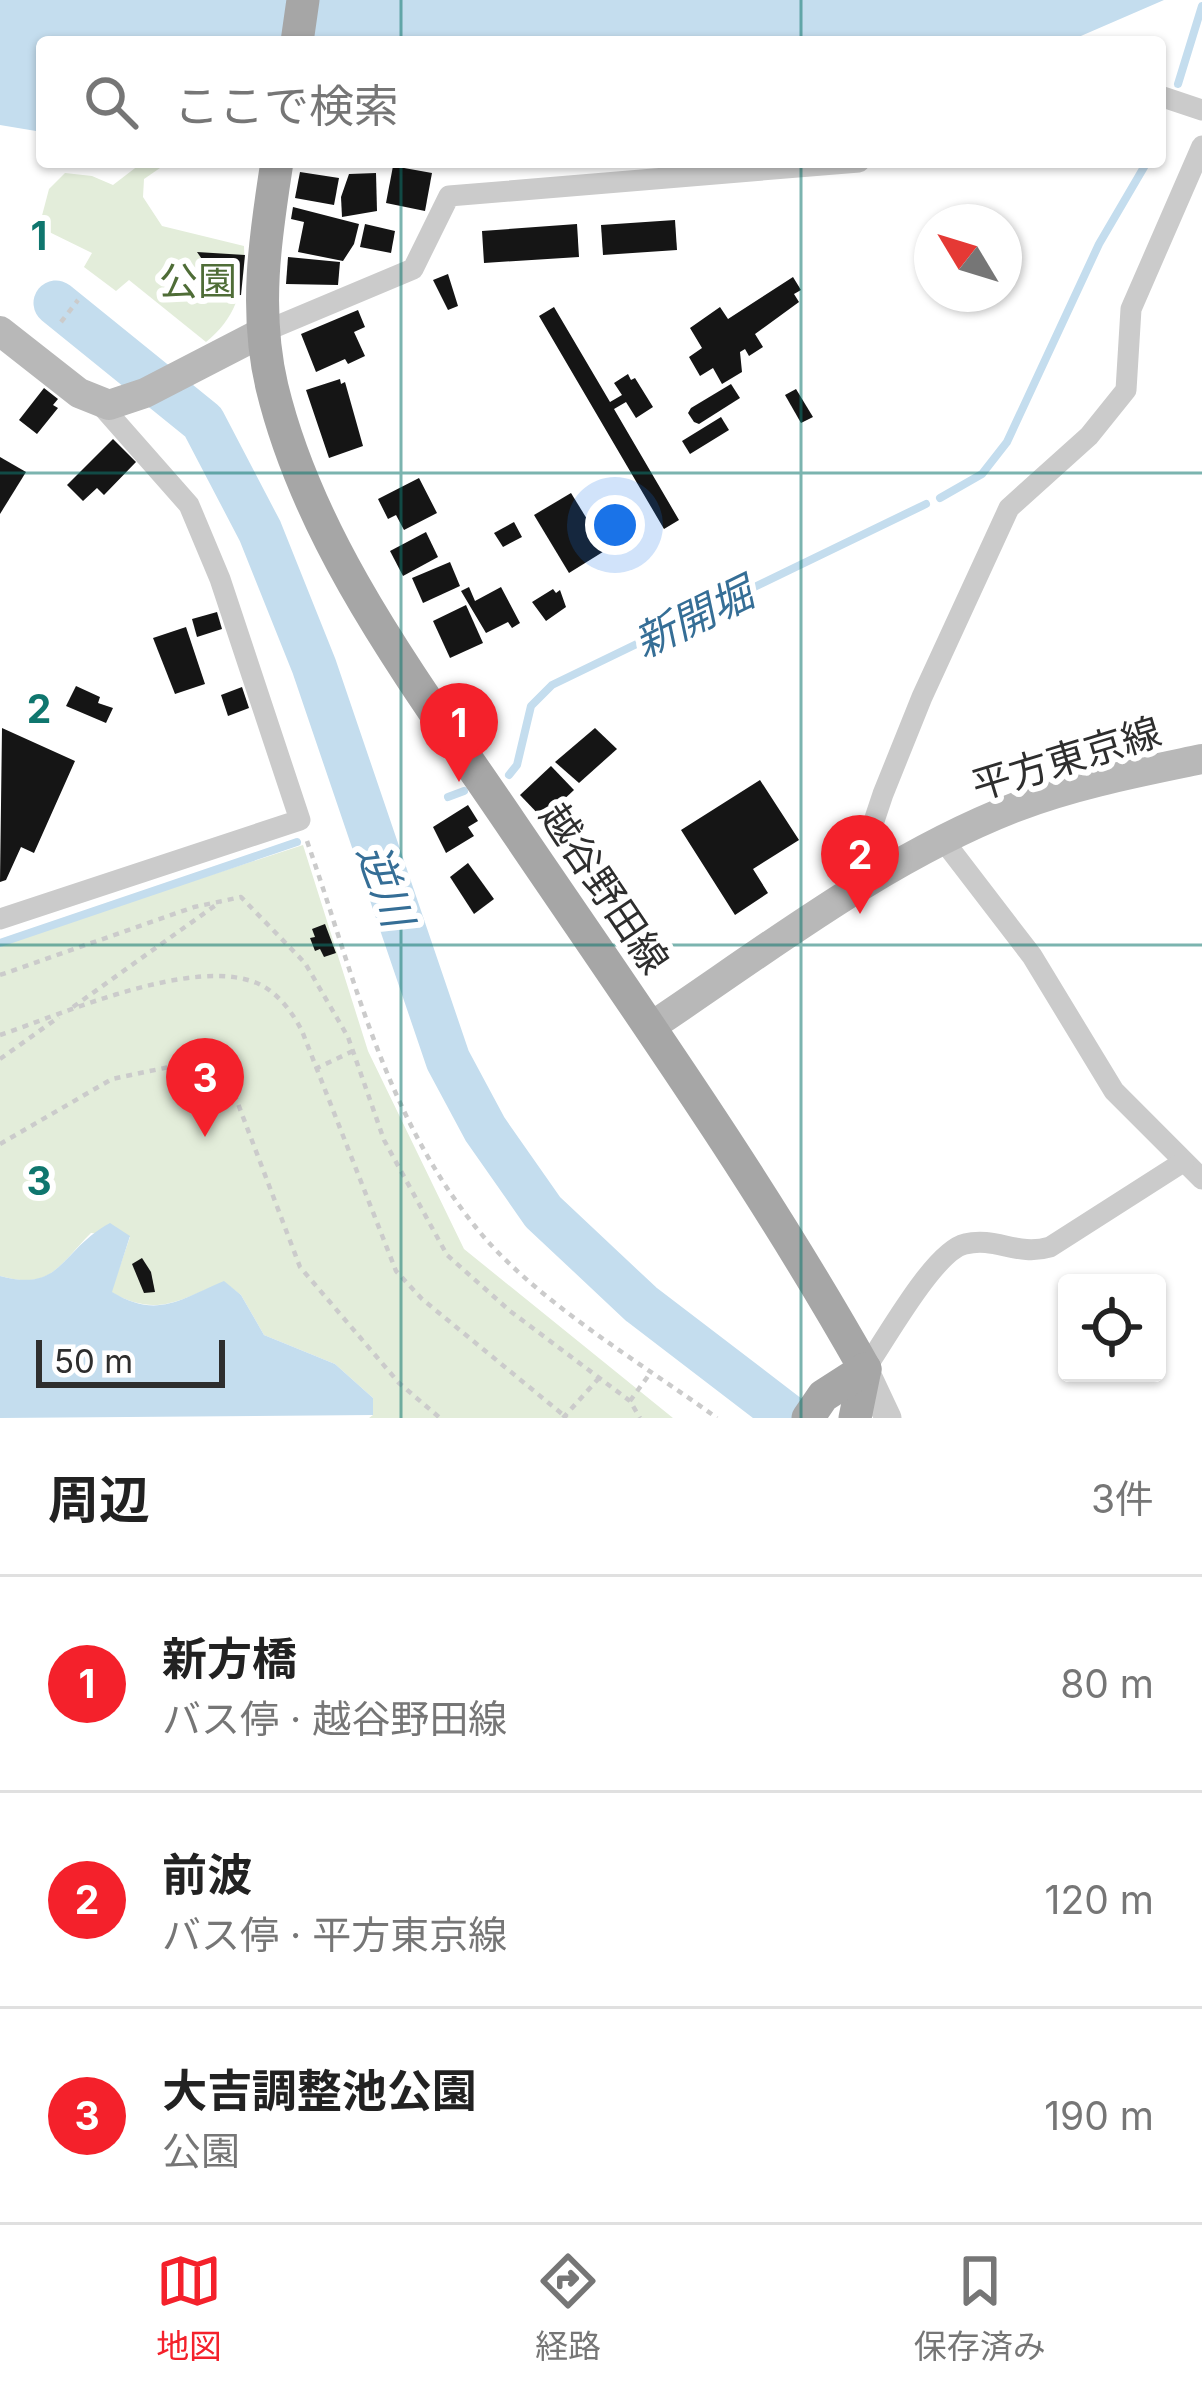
<!DOCTYPE html>
<html lang="ja">
<head>
<meta charset="utf-8">
<style>
  :root { --surface:#fff; --page:#f6f6f6; --text:#222; --muted:#767676; --line:#e0e0e0; --accent:#f4212b }
  body { margin:0; font-family:Inter,"Noto Sans JP",sans-serif; background:var(--page); color:var(--text) }
  .controls { position:absolute; right:36px; bottom:36px; display:grid; overflow:hidden; border-radius:12px; box-shadow:0 3px 9px #0004 }
  .controls button { width:108px; height:108px; display:grid; place-items:center; padding:0; border:0; border-bottom:3px solid var(--line); background:var(--surface); color:var(--text); font:60px sans-serif }
  .compass { position:absolute; left:914px; top:204px; width:108px; height:108px; border-radius:50%; background:var(--surface); box-shadow:0 3px 9px #0004; rotate:308deg }
  .scale { position:absolute; left:36px; bottom:30px; width:189px; box-sizing:border-box; padding-left:12px; border:6px solid #2e2e2e; border-top:0; font-size:33px; line-height:42px; white-space:nowrap; color:#2e2e2e; -webkit-text-stroke:9px #fff; paint-order:stroke }
  .you { position:absolute; left:615px; top:525px; width:42px; height:42px; margin:-30px; border:9px solid #fff; border-radius:50%; background:#1a73e8; box-shadow:0 0 0 18px #1a73e833 }
  .badge { display:grid; place-items:center; width:78px; height:78px; border-radius:50%; background:var(--accent); color:#fff; font-size:39px; font-weight:700 }
  .pin { position:absolute; translate:-50% -99px; filter:drop-shadow(0 3px 6px #0008) }
  .pin::after { content:''; position:absolute; top:63px; width:42px; height:36px; background:inherit; clip-path:polygon(0 0,100% 0,50% 100%) }
  .list { margin:0; padding:0; list-style:none }
  h2 { display:flex; justify-content:space-between; align-items:center; height:156px; margin:0; padding:0 48px; font-size:51px }
  h2 small { font-size:39px; font-weight:400; color:var(--muted) }
  .list li { display:grid; grid-template-columns:78px 1fr auto; gap:36px; align-items:center; box-sizing:border-box; height:216px; padding:0 48px; border-top:3px solid var(--line) }
  .list b { display:block; font-size:45px; white-space:nowrap }
  .list p { margin:0; font-size:39px; white-space:nowrap; color:var(--muted) }
  .list em { font-size:39px; font-style:normal; color:var(--muted) }
  .icon { flex:none; width:66px; height:66px; fill:none; stroke:currentColor; stroke-width:2; stroke-linecap:round; stroke-linejoin:round }
  .map { position:relative; flex:none; width:1202px; height:1418px; overflow:hidden }
  .search { position:absolute; background:var(--surface); box-shadow:0 3px 9px #0004; left:36px; right:36px; top:36px; height:132px; display:flex; align-items:center; gap:30px; box-sizing:border-box; padding:0 42px; border-radius:12px; color:var(--muted); font-size:45px }
  .sheet { height:804px; background:var(--surface) }
  nav { display:flex; justify-content:space-around; align-items:center; box-sizing:border-box; height:168px; border-top:3px solid var(--line); background:var(--surface); font-size:33px; color:var(--muted) }
  nav a { display:grid; justify-items:center; gap:6px }
  nav .on { color:var(--accent) }
  .map>svg:first-child { display:block }
</style>
</head>
<body>
<div class="map">
<svg width="1202" height="1418" viewBox="0 0 1202 1418">
  <rect width="100%" height="100%" fill="#fff"/>
  <g fill="#e3edda">
    <path d="M143,162H161L160,168L144,179L143,197L162,226L244,246C246,284 237,318 206,342L129,280L116,291L84,267L92,253L39,227L49,189L65,173L92,176L113,185Z"/>
    <path d="M303,845L368,1051L464,1249L673,1418H369L373,1415V1398L335,1364L264,1335L241,1295L224,1282C179,1300 157,1318 111,1292L130,1237L91,1233C57,1267 51,1290 0,1276V944Z"/>
  </g>
  <g fill="#c4ddee">
    <polygon points="0,0 1164,0 1067,42 42,42 42,132 0,125"/>
    <path d="M110,1223L130,1236L112,1292C157,1319 179,1300 224,1281L241,1295L264,1335L335,1364L373,1398V1415L0,1418V1276C63,1293 60,1250 110,1223Z"/>
  </g>
  <g fill="none" stroke-linecap="round" stroke-linejoin="round">
    <g stroke="#c4ddee" stroke-width="8">
      <polyline points="1178,84 1202,6"/>
      <polyline points="940,498 982,474 1007,442 1099,244 1147,162"/>
      <polyline points="509,775 517,765 531,706 552,685 926,504"/>
      <polyline points="448,797 464,791"/>
      <polyline points="0,943 297,842"/>
    </g>
    <polyline stroke="#c4ddee" stroke-width="45" points="56,303 203,422 260,531 314,666 448,1060 485,1129 543,1212 641,1304 790,1418"/>
  </g>
  <g fill="#151515">
    <polygon points="393,166 432,173 425,211 386,203"/>
    <polygon points="300,172 339,178 334,205 295,198"/>
    <polygon points="376,173 377,211 342,217 341,197 349,174"/>
    <polygon points="293,207 359,224 354,244 343,261 298,252 304,222 291,219"/>
    <polygon points="675,220 677,250 603,255 601,225"/>
    <polygon points="365,224 395,231 391,253 360,247"/>
    <polygon points="577,224 579,257 484,263 482,231"/>
    <polygon points="197,252 245,255 241,295 227,296"/>
    <polygon points="288,257 340,262 338,285 286,284"/>
    <polygon points="448,274 458,306 448,310 433,280"/>
    <polygon points="793,277 801,290 794,294 799,302 755,334 763,347 749,356 745,349 740,352 742,372 722,384 713,368 700,376 689,357 702,348 690,328 720,307 728,319"/>
    <polygon points="554,307 610,402 622,395 614,383 628,374 631,380 635,378 653,407 636,418 626,402 614,409 679,520 664,529 539,316"/>
    <polygon points="358,310 365,327 354,332 365,356 348,364 345,359 316,372 301,334"/>
    <polygon points="340,379 341,384 345,382 363,446 329,458 306,390"/>
    <polygon points="731,384 740,398 699,424 694,422 688,413 691,408"/>
    <polygon points="44,388 58,399 53,405 58,408 37,434 19,420"/>
    <polygon points="796,389 813,417 801,423 785,395"/>
    <polygon points="721,417 729,430 690,454 682,441"/>
    <polygon points="113,439 136,462 104,495 97,488 83,501 67,485"/>
    <polygon points="0,457 26,472 0,514"/>
    <polygon points="419,478 437,513 404,530 396,515 388,519 378,499"/>
    <polygon points="571,493 606,550 569,573 534,515"/>
    <polygon points="514,522 522,537 503,547 494,533"/>
    <polygon points="426,532 438,557 403,576 390,551"/>
    <polygon points="450,562 460,586 423,603 412,578"/>
    <polygon points="469,587 475,601 501,587 520,623 512,628 508,622 486,633 461,591"/>
    <polygon points="553,589 556,593 560,590 566,607 546,621 532,602"/>
    <polygon points="466,605 483,643 450,658 433,621"/>
    <polygon points="217,612 222,629 197,637 192,619"/>
    <polygon points="186,627 205,684 175,694 153,638"/>
    <polygon points="76,686 100,697 98,703 113,708 106,723 66,706"/>
    <polygon points="242,687 249,708 228,716 221,695"/>
    <polygon points="2,728 75,761 34,853 21,847 6,880 0,882"/>
    <polygon points="595,728 617,749 579,783 555,762"/>
    <polygon points="551,766 574,790 543,819 520,795"/>
    <polygon points="760,780 799,840 753,869 768,893 735,915 681,830"/>
    <polygon points="468,805 478,821 468,827 474,836 446,853 433,827"/>
    <polygon points="468,863 494,899 474,914 450,877"/>
    <polygon points="325,924 336,953 324,957 320,949 315,951 310,938 315,937 312,929"/>
    <polygon points="142,1258 151,1272 155,1292 144,1293 132,1264"/>
  </g>
  <g fill="none" stroke-linecap="round" stroke-linejoin="round">
    <g stroke="#cbcbcb" stroke-width="4.5" stroke-dasharray="6 6" stroke-linecap="butt">
      <polyline points="61,322 78,300"/>
      <path d="M307,841C354,975 384,1112 474,1225C532,1299 640,1362 717,1418"/>
      <polyline points="0,975 194,907 241,897 305,963 348,1037 384,1140 447,1255 510,1311 630,1401 640,1418"/>
      <polyline points="73,1007 220,902"/>
      <path d="M0,1035C65,1013 195,955 259,984C278,993 293,1013 302,1031L396,1271L422,1299L567,1418"/>
      <polyline points="0,1059 59,1017"/>
      <polyline points="315,1069 353,1051"/>
      <polyline points="0,1144 112,1079 188,1063 232,1088 300,1267 399,1383 440,1418"/>
      <polyline points="630,1401 651,1372"/>
      <polyline points="563,1418 599,1378"/>
    </g>
    <g stroke="#cbcbcb" stroke-width="21">
      <polyline points="1160,96 1202,110"/>
      <polyline points="263,332 413,269 449,196 859,162"/>
      <polyline points="943,840 1032,956 1114,1091 1202,1179"/>
      <polyline points="859,890 865,848 883,794 922,697 1009,508 1089,436 1126,390 1131,309 1202,146"/>
      <polyline points="0,919 300,820 220,579 189,505 100,404"/>
      <path d="M865,1369C885,1341 934,1251 965,1244C996,1236 1017,1257 1050,1247L1183,1162"/>
    </g>
    <polyline stroke="#cbcbcb" stroke-width="27" points="865,1369 888,1418"/>
    <g stroke="#b8b8b8" stroke-width="30">
      <polyline points="0,331 79,393 109,405 145,393 263,332"/>
      <path d="M649,1028C766,950 884,858 1016,807C1076,784 1140,772 1202,759"/>
    </g>
    <g stroke="#a6a6a6" stroke-width="33">
      <polyline points="297,42 303,0"/>
      <path d="M277,162C265,238 254,311 272,387C311,548 418,686 510,822C632,1002 758,1179 865,1369L855,1418"/>
      <polyline points="808,1418 823,1396 865,1369"/>
    </g>
  </g>
  <path fill="none" stroke="#0f766e" stroke-width="3" stroke-opacity="0.55" d="M401,0V42M801,0V42M401,162V1418M801,162V1418M0,473H1202M0,945H1202"/>
  <g text-anchor="middle" dominant-baseline="central" stroke-width="12" stroke-linejoin="round" paint-order="stroke">
    <g font-size="39" fill="#4f6d37" stroke="#fff">
      <text x="198" y="280">公園</text>
    </g>
    <g font-size="39" fill="#2e2e2e" stroke="#fff">
      <text transform="translate(1066 758) rotate(-17)">平方東京線</text>
      <text transform="translate(605 888) rotate(56)">越谷野田線</text>
    </g>
    <g font-size="42" font-style="italic" fill="#356e96" stroke="#fff">
      <text transform="translate(693 617) rotate(-26)">新開堀</text>
      <text transform="translate(386 885) rotate(70)">逆川</text>
    </g>
  </g>
  <g font-size="39" text-anchor="middle" font-weight="bold" fill="#0f766e" stroke="#fff" stroke-width="12" stroke-linejoin="round" paint-order="stroke">
    <text x="39" y="250">1</text>
    <text x="39" y="723">2</text>
    <text x="39" y="1195">3</text>
  </g>
</svg>
<div class="controls">
<button><svg class="icon" aria-label="locate" viewBox="0 0 24 24"><circle cx="12" cy="12" r="6"/><path d="M12 2v4M12 18v4M2 12h4M18 12h4"/></svg></button>
</div>
<svg class="compass" viewBox="-18 -18 36 36"><path d="M0-13l5 13h-10z" fill="#e53935"/><path d="M0 13l5-13h-10z" fill="#767676"/></svg>
<div class="scale">50 m</div>
<div class="you"></div>
<div class="pin badge" style="left:459px;top:782px">1</div>
<div class="pin badge" style="left:860px;top:914px">2</div>
<div class="pin badge" style="left:205px;top:1137px">3</div>
<div class="search"><svg class="icon" aria-label="search" viewBox="0 0 24 24"><circle cx="10" cy="10" r="6"/><path d="M15 15l6 6"/></svg>ここで検索</div>
</div>
<section class="sheet">
<h2>周辺<small>3件</small></h2>
<ul class="list">
<li><span class="badge">1</span><div><b>新方橋</b><p>バス停 · 越谷野田線</p></div><em>80 m</em></li>
<li><span class="badge">2</span><div><b>前波</b><p>バス停 · 平方東京線</p></div><em>120 m</em></li>
<li><span class="badge">3</span><div><b>大吉調整池公園</b><p>公園</p></div><em>190 m</em></li>
</ul>
</section>
<nav>
<a class="on"><svg class="icon" aria-label="map" viewBox="0 0 24 24"><path d="M3 6l6-2 6 2 6-2v14l-6 2-6-2-6 2zM9 4v14M15 6v14"/></svg>地図</a>
<a><svg class="icon" aria-label="directions" viewBox="0 0 24 24"><path d="M12 3l9 9-9 9-9-9zM9 14v-3h6M13 9l2 2-2 2"/></svg>経路</a>
<a><svg class="icon" aria-label="saved" viewBox="0 0 24 24"><path d="M7 4h10v16l-5-4-5 4z"/></svg>保存済み</a>
</nav>
</body>
</html>
